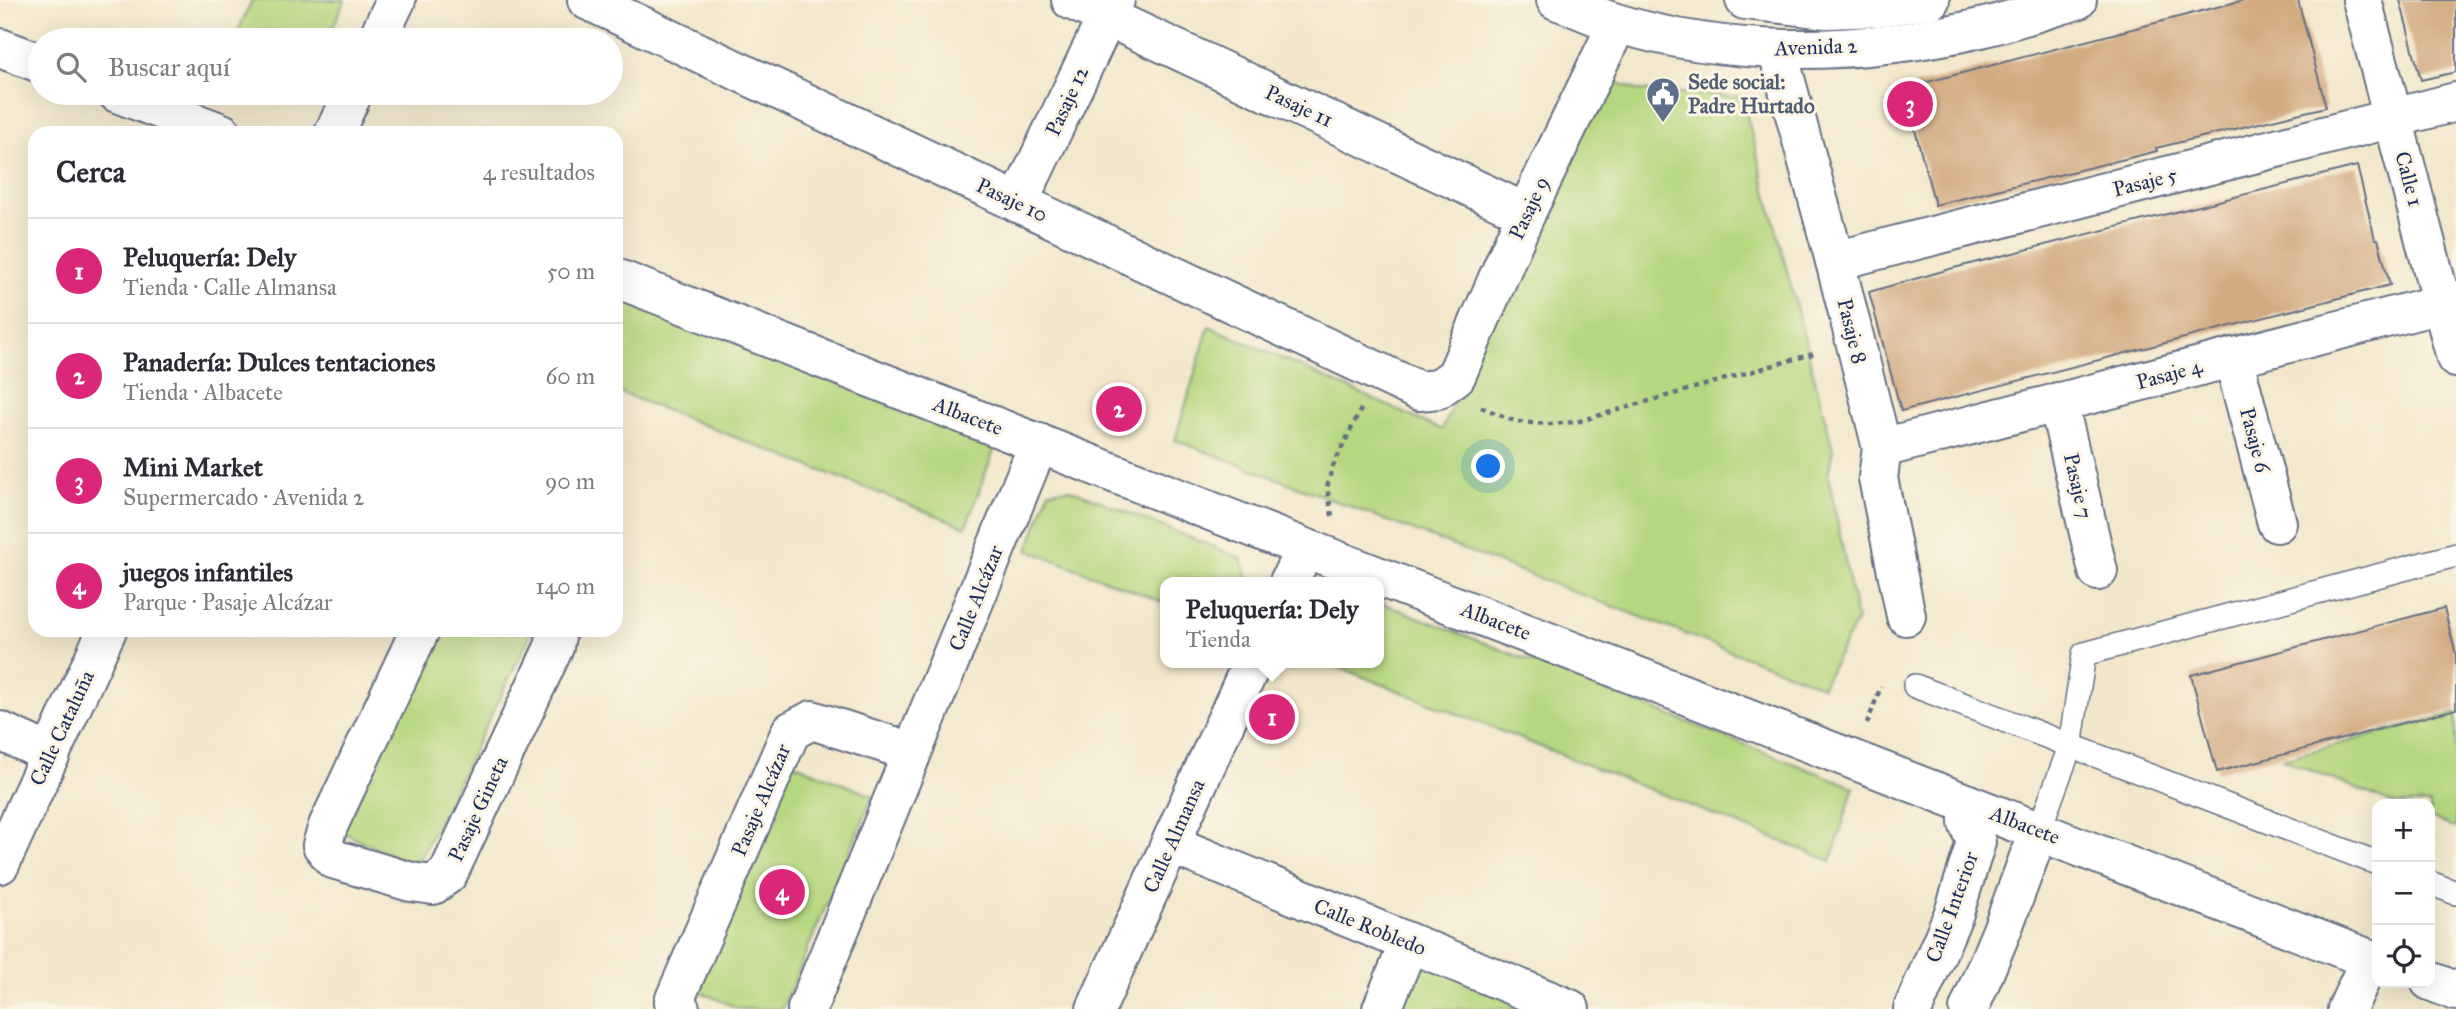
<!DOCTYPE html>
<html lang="es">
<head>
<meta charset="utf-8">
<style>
  :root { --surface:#fff; --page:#f2f2f3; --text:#2b2b33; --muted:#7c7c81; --line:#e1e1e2; --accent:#db2777 }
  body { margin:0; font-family:"IM FELL Great Primer",serif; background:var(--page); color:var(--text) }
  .controls { position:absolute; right:21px; bottom:21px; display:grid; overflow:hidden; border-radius:14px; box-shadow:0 7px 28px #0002 }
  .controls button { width:63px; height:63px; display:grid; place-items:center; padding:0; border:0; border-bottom:2px solid var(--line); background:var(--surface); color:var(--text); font:35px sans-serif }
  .you { position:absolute; left:1489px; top:467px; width:24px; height:24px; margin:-18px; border:5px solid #fff; border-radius:50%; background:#1a73e8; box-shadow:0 0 0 10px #1a73e833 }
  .badge { display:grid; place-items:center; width:46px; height:46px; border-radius:50%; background:var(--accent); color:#fff; font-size:23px; font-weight:700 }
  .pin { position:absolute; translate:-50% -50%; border:4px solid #fff; box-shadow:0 2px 7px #0006 }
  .popup { position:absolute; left:1160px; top:577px; width:224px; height:91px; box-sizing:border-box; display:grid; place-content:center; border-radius:14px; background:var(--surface); filter:drop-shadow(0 2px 5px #0005); font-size:23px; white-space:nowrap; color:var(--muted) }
  .popup b { font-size:26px; color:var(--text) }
  .popup::after { content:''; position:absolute; left:50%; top:100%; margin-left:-14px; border:14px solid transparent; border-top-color:var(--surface) }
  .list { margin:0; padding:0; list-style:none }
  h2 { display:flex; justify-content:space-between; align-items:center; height:91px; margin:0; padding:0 28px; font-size:30px }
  h2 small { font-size:23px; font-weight:400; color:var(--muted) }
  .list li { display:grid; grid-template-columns:46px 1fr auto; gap:21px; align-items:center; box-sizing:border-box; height:105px; padding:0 28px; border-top:2px solid var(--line) }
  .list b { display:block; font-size:26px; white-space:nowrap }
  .list p { margin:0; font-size:23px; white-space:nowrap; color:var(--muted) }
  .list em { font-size:23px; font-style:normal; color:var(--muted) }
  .icon { flex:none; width:38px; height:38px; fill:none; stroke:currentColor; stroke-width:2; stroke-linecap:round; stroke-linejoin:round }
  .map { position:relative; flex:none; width:2456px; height:1009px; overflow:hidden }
  .search { position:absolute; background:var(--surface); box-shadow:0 7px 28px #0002; left:28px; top:28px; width:595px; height:77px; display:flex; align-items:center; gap:18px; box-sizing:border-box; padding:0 24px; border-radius:38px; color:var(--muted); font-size:26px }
  .panel { position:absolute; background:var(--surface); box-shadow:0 7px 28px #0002; left:28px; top:126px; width:595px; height:511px; border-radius:21px }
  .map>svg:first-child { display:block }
</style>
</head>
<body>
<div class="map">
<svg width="2456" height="1009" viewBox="0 0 2456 1009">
  <rect width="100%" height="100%" fill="#fcf5e5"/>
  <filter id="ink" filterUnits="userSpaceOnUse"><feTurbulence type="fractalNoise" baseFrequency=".0143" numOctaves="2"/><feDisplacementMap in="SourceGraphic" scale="14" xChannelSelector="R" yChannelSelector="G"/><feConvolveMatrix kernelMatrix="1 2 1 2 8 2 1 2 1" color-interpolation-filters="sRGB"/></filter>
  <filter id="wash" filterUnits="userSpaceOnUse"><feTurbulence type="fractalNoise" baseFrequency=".00686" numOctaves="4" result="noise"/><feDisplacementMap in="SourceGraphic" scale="28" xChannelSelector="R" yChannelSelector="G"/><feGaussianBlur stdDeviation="1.57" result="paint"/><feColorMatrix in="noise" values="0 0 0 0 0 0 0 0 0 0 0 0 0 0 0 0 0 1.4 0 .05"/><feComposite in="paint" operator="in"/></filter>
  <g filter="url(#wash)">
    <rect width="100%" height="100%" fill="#f2e7cb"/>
    <g fill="#b5d77f" stroke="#68836e" stroke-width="2">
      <polygon points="252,0 345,0 327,40 234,40"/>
      <polygon points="1577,67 1637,90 1742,97 1833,449 1828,475 1857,620 1822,686 1175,440 1209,326 1442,430 1518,261"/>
      <polygon points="616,291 998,439 966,527 616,391"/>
      <polygon points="1070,489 1241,558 1249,582 1165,582 1165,603 1028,550 1049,491"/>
      <polygon points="1379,602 1854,787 1831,861 1328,663 1379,663"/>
      <polygon points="437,630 533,630 416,867 342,832"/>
      <polygon points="2456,713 2456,828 2430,818 2430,804 2395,804 2282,759"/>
      <polygon points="788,761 873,796 782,1009 740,1009 691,988"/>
      <polygon points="1424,963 1534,1009 1400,1009"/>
    </g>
    <g id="blocks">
      <g fill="#d3ab82">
        <polygon points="2244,0 2298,0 2326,107 2156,148 2157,151 2125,159 1935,205 1904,88"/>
        <polygon points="2400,0 2456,0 2456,72 2421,80"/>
        <polygon points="2357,166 2375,239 2378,239 2390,285 1901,411 1869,292 1950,269"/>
        <polygon points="2444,608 2456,654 2456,709 2217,772 2191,675"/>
      </g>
    </g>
  </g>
  <g filter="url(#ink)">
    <use href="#blocks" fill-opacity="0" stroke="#666f84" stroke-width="2"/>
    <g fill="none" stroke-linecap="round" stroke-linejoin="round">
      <g stroke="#666f84" stroke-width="26">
        <g id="service">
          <polyline points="1915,686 2377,863"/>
          <polyline points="2039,830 2070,747 2084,654 2456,555"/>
          <polyline points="2430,883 2456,893"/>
        </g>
      </g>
      <g stroke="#666f84" stroke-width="42">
        <g id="minor">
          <polyline points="587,0 1419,391 1438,389 1456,376 1526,213 1612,35 1616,23"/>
          <polyline points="1071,0 1526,213"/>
          <polyline points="2362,0 2456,358"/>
          <polyline points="0,48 40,63"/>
          <polyline points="1777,49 1835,261 1882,448 1878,478 1906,616"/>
          <polyline points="117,93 222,133"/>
          <polyline points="1018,203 1115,0"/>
          <polyline points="1835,261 2456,102"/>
          <polyline points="616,278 1305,548 2377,962"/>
          <polyline points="2233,357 2277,523"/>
          <polyline points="2058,402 2098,571"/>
          <polyline points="1882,448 2456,300"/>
          <polyline points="1289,582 1305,548"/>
          <polyline points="420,630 328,826 322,845 333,859 411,882 433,885 448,874 554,647 557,630"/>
          <polyline points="0,731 51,754"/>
          <polyline points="1170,844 1570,1009"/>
          <polyline points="2430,981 2456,991"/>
          <polyline points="680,1009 674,1001 791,731 812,720 912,752"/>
          <polyline points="807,1009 1039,443"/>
          <polyline points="1096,1009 1252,663"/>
          <polyline points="1382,1009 1409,943"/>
          <polyline points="1913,1009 1954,913 1976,842 1968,823 1968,804"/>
          <polyline points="1969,1009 2002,930 2039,830"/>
          <polyline points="2347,1009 2370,959"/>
        </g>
      </g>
      <g stroke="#666f84" stroke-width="42">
        <g id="tertiary">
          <path d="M1556,0C1576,7 1596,17 1616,23C1734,59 1865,55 1985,27C2016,19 2047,9 2077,0"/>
          <polyline points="1745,0 1827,9 1879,7 1930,0"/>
          <polyline points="377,40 396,0"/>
          <polyline points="334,133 353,93"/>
          <polyline points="0,864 107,630"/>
        </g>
      </g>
      <g stroke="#666f84" stroke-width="4.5" stroke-dasharray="5 5" stroke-linecap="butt">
        <polyline points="1481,407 1517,422 1550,424 1576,422 1816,353"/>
        <polyline points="1332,516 1327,487 1332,468 1362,407"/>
        <polyline points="1867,724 1881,686"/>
      </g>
      <use href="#service" stroke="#fff" stroke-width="23"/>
      <use href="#minor" stroke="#fff" stroke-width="38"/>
      <use href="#tertiary" stroke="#fff" stroke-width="38"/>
    </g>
  </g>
  <defs>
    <g id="civic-pin" transform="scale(1.75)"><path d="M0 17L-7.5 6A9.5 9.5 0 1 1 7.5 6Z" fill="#5c6f8a" stroke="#fcf5e5"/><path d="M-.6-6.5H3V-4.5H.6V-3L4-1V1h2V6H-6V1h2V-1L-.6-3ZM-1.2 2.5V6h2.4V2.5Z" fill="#fff"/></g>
  </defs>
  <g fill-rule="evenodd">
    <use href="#civic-pin" x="1663" y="94"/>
  </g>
  <g text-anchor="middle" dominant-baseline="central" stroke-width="6" stroke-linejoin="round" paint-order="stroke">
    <g font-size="21" fill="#1b2f5e" stroke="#fcf5e5">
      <text transform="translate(1816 47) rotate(-2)">Avenida 2</text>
      <text transform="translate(1067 101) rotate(-65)">Pasaje 12</text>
      <text transform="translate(1299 106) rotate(25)">Pasaje 11</text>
      <text transform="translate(2409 179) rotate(75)">Calle 1</text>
      <text transform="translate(2145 182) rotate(-14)">Pasaje 5</text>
      <text transform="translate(1012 200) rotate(25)">Pasaje 10</text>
      <text transform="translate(1529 208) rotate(-65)">Pasaje 9</text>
      <text transform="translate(1852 331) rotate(76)">Pasaje 8</text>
      <text transform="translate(2169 374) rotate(-15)">Pasaje 4</text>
      <text transform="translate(968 416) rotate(21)">Albacete</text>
      <text transform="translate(2255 440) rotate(75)">Pasaje 6</text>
      <text transform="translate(2078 486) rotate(77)">Pasaje 7</text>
      <text transform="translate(976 598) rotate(-68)">Calle Alcázar</text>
      <text transform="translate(1496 621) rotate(21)">Albacete</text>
      <text transform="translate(62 728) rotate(-65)">Calle Cataluña</text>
      <text transform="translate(761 800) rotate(-67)">Pasaje Alcázar</text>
      <text transform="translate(478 809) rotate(-65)">Pasaje Gineta</text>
      <text transform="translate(2025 825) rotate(21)">Albacete</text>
      <text transform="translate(1174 836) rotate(-66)">Calle Almansa</text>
      <text transform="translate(1952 907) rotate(-70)">Calle Interior</text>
      <text transform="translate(1370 927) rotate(22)">Calle Robledo</text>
    </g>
    <g font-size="21" font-weight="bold" fill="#4e5e75" stroke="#fcf5e5" text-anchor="start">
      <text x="1688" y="82">Sede social:<tspan x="1688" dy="24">Padre Hurtado</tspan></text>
    </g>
  </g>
</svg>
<div class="controls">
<button>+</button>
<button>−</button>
<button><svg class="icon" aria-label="locate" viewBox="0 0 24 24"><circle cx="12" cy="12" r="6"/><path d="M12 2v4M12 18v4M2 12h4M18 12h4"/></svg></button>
</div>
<div class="you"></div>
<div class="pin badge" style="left:1272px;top:717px">1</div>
<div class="popup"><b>Peluquería: Dely</b>Tienda</div>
<div class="pin badge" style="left:1119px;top:409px">2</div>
<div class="pin badge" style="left:1910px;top:104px">3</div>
<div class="pin badge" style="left:782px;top:892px">4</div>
<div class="search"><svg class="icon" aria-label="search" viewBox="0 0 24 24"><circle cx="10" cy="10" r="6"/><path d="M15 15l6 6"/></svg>Buscar aquí</div>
<section class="panel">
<h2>Cerca<small>4 resultados</small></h2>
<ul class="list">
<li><span class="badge">1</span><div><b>Peluquería: Dely</b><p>Tienda · Calle Almansa</p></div><em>50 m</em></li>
<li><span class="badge">2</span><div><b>Panadería: Dulces tentaciones</b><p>Tienda · Albacete</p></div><em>60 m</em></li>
<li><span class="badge">3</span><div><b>Mini Market</b><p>Supermercado · Avenida 2</p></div><em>90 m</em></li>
<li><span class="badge">4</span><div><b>juegos infantiles</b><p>Parque · Pasaje Alcázar</p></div><em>140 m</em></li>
</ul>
</section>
</div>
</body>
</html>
